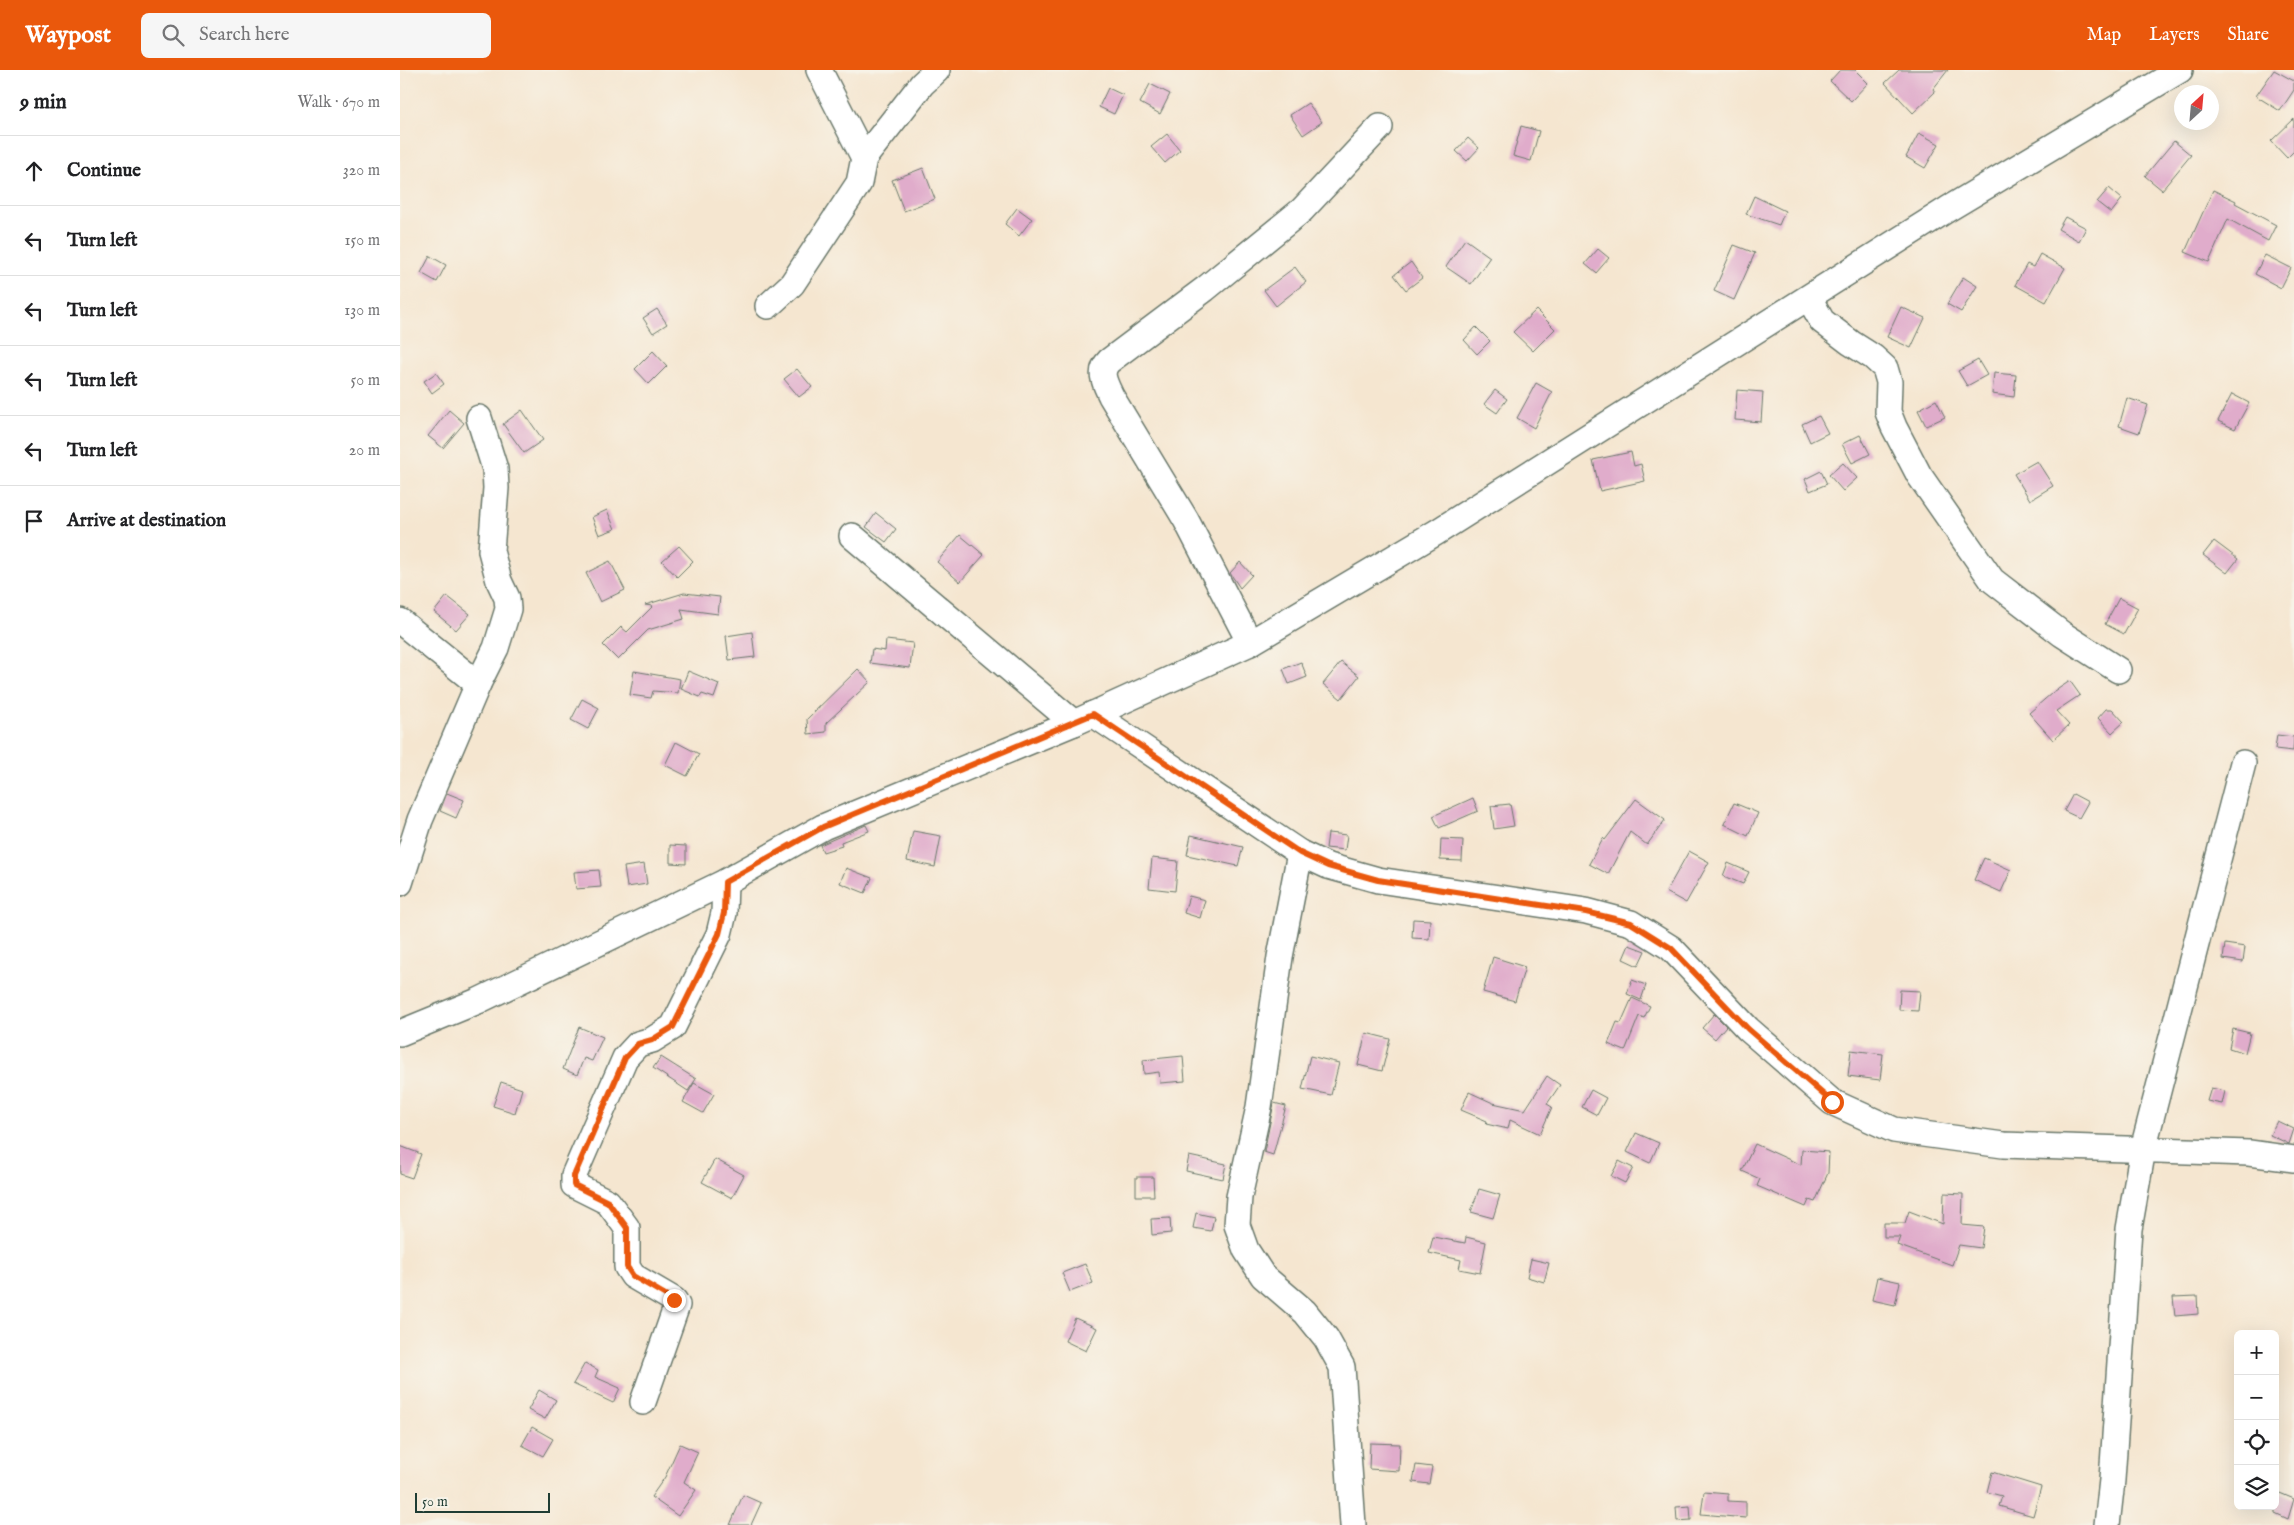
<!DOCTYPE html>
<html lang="en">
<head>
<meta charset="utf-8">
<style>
  :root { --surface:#fff; --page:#f6f6f6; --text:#202124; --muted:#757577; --line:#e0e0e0; --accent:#ea580c }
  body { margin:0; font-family:"IM FELL English",serif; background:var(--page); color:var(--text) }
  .controls { position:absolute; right:15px; bottom:15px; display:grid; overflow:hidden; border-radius:8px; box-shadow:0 5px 20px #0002 }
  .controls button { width:45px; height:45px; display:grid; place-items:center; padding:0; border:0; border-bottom:1px solid var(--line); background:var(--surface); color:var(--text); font:25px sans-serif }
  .compass { position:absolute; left:1774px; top:15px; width:45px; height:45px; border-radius:50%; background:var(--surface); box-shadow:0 5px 20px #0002; rotate:26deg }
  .scale { position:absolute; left:15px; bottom:12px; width:135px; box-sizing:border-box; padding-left:5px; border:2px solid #1f3d34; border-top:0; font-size:14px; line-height:18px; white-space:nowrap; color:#1f3d34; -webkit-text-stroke:4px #f7f3e8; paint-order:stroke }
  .stop { position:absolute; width:15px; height:15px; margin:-11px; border:4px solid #ea580c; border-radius:50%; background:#fff }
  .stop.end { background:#ea580c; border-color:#fff; box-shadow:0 1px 5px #0008 }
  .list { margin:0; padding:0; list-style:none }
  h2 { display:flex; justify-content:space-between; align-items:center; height:65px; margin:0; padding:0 20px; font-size:21px }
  h2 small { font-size:16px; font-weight:400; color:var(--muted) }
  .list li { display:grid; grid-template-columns:32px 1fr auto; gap:15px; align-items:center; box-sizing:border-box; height:70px; padding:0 20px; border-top:1px solid var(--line) }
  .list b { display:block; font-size:19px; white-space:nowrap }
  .list em { font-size:16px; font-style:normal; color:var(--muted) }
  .icon { flex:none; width:28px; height:28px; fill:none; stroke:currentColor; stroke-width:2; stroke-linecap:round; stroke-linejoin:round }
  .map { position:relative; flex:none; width:1894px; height:1455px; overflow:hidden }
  header { display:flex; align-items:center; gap:30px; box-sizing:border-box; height:70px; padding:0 25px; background:var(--accent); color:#fff }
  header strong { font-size:24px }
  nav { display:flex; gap:28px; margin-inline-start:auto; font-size:18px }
  .search { width:350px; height:45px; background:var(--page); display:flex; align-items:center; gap:12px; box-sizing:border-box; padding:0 18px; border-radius:8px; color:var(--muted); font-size:19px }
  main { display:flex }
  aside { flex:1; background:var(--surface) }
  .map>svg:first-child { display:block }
</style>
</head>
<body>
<header>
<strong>Waypost</strong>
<div class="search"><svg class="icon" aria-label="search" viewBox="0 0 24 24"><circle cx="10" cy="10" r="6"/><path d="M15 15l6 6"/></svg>Search here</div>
<nav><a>Map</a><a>Layers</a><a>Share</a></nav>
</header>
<main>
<aside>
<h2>9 min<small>Walk · 670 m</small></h2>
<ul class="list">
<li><svg class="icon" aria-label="ahead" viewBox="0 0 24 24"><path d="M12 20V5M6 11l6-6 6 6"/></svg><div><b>Continue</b></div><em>320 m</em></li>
<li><svg class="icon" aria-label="left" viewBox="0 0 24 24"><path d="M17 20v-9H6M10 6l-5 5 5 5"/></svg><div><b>Turn left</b></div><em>150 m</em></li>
<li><svg class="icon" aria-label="left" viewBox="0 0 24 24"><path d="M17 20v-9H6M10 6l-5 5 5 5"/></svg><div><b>Turn left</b></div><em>130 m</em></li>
<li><svg class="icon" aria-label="left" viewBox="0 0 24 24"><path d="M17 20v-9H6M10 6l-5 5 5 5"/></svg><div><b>Turn left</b></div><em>50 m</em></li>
<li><svg class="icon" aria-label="left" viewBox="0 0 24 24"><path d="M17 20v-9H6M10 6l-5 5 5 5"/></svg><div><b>Turn left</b></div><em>20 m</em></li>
<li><svg class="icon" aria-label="arrive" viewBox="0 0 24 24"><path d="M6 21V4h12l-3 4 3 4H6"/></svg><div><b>Arrive at destination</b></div></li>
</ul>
</aside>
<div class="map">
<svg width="1894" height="1455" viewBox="0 0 1894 1455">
  <rect width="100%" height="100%" fill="#f7f3e8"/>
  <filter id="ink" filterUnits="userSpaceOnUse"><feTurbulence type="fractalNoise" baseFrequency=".02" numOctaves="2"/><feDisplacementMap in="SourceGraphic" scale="10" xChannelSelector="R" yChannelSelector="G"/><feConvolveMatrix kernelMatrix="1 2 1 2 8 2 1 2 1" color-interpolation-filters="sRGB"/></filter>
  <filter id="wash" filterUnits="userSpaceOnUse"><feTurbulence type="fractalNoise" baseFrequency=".0096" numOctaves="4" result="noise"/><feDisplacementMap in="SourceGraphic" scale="20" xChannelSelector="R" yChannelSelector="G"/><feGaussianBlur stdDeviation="1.12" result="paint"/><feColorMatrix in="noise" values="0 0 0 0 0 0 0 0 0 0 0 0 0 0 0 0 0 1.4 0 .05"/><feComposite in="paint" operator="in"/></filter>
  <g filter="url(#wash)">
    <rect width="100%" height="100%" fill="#f5e6d0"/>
    <g id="blocks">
      <g fill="#e0accb">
        <polygon points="1440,0 1455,0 1468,13 1451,31 1430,11"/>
        <polygon points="1499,0 1548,0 1533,19 1535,22 1513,43 1485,13"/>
        <polygon points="1874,0 1894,11 1894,20 1880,41 1856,26"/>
        <polygon points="750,14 770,24 760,44 740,33"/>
        <polygon points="708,18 723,25 714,44 699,37"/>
        <polygon points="908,33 922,52 903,65 890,45"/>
        <polygon points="1894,49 1894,81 1887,88 1871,71"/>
        <polygon points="1121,56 1139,61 1131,91 1113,86"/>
        <polygon points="1519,63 1539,74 1525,98 1506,87"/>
        <polygon points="767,64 780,80 765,93 751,77"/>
        <polygon points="1068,68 1079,78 1067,91 1056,81"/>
        <polygon points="1774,71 1791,85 1762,120 1745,106"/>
        <polygon points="523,98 535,129 504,141 492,110"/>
        <polygon points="1709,118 1722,129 1711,143 1697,132"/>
        <polygon points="1813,120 1836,131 1835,133 1876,155 1868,171 1828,149 1809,192 1785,182"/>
        <polygon points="1354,126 1385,141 1379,155 1346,144"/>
        <polygon points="617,138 632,149 619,166 605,154"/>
        <polygon points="1665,147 1686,158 1679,171 1658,159"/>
        <polygon points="1065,169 1090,187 1071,214 1046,197"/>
        <polygon points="1334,175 1355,183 1334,230 1314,221"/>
        <polygon points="1198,179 1209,188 1196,203 1185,194"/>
        <polygon points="1640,184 1665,198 1646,232 1615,215 1627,194 1633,197"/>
        <polygon points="1865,185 1891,198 1881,218 1855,204"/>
        <polygon points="30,186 46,195 37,212 21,203"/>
        <polygon points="1011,192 1022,208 1006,220 994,205"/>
        <polygon points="895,197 906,212 876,236 864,220"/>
        <polygon points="1563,207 1577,216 1561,242 1547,234"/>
        <polygon points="1501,237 1525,248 1511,278 1487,267"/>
        <polygon points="257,239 267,254 253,263 243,248"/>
        <polygon points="1136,240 1155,259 1133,281 1113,262"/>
        <polygon points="1076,257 1090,271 1077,284 1064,270"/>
        <polygon points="253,281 267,296 249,314 235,299"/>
        <polygon points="1578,290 1587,305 1567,316 1558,301"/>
        <polygon points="397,299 412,317 399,327 384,309"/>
        <polygon points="36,303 44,314 32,323 24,311"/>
        <polygon points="1594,303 1616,305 1614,327 1592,324"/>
        <polygon points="1136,313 1152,322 1134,358 1117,348"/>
        <polygon points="1095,320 1107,329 1097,343 1084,334"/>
        <polygon points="1337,320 1363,322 1361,352 1335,350"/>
        <polygon points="1832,324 1849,333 1835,359 1818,351"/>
        <polygon points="1727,328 1748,335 1739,363 1719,356"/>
        <polygon points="1536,330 1545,347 1526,356 1518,340"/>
        <polygon points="49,340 64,353 43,378 28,366"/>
        <polygon points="122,340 143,370 124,383 103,354"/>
        <polygon points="1419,346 1428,363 1410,372 1402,354"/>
        <polygon points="1460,365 1470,384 1452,393 1442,374"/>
        <polygon points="1231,382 1234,396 1241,394 1245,411 1200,421 1193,390"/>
        <polygon points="1637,391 1653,416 1630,430 1614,404"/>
        <polygon points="1443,393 1457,408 1443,421 1429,405"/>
        <polygon points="1421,401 1427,414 1410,421 1405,409"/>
        <polygon points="207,440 215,459 199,465 192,447"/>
        <polygon points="476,443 496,459 486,472 466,457"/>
        <polygon points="560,465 584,485 560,512 537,492"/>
        <polygon points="1814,471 1838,489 1827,503 1803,485"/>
        <polygon points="279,476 293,491 277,507 262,491"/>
        <polygon points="210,491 225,520 200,532 186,503"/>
        <polygon points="840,492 852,505 840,518 830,503"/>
        <polygon points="284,523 320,527 318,544 281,539 284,549 248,560 218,590 203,575 221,557 227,562 253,536 245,535"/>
        <polygon points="47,526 70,544 56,560 34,542"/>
        <polygon points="1719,528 1738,538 1724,564 1705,554"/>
        <polygon points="352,562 355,587 329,590 326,566"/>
        <polygon points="486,570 513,573 510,598 470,593 472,579 485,581"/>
        <polygon points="901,592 907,607 889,614 883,599"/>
        <polygon points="941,592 959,606 941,629 923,614"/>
        <polygon points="458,599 470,612 426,653 426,662 408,664 407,649"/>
        <polygon points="234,601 280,609 278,623 253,621 251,628 230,625"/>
        <polygon points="288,601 319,614 314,628 302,624 300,627 281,619"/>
        <polygon points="1670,611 1680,625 1656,641 1669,655 1653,670 1629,643 1652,623"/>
        <polygon points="182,629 199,638 188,659 171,650"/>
        <polygon points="1706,639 1712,639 1724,652 1712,663 1698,648"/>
        <polygon points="1877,665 1894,667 1893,681 1875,679"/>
        <polygon points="276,672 299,684 287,706 265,695"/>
        <polygon points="47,723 64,730 56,748 40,741"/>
        <polygon points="1673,724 1688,732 1679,748 1664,741"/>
        <polygon points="1073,728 1078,741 1039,758 1033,746"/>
        <polygon points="1236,729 1265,750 1247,775 1230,762 1208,804 1189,794 1203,768 1205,770"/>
        <polygon points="1334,733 1358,743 1348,766 1324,754"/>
        <polygon points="1110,734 1114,756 1094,759 1091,736"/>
        <polygon points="466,755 469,761 441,772 442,776 423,782 420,775"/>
        <polygon points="513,761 541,766 535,797 507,791"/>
        <polygon points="928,763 947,765 945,780 926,778"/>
        <polygon points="791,765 843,777 838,796 787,785"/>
        <polygon points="1041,769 1063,770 1062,791 1040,790"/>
        <polygon points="270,775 286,776 286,794 270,793"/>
        <polygon points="1289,781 1309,792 1286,833 1266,822"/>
        <polygon points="752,788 778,791 775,821 749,818"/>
        <polygon points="1584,788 1611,800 1601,822 1574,810"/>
        <polygon points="1328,793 1349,802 1343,814 1323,806"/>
        <polygon points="244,794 247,814 227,817 224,797"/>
        <polygon points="446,798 472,808 465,823 440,813"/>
        <polygon points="199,800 201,817 176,819 174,802"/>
        <polygon points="789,826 805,830 800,848 784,843"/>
        <polygon points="1013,849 1030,850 1029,869 1012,868"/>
        <polygon points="1825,874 1845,877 1843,892 1823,889"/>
        <polygon points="1229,875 1245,881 1238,896 1223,889"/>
        <polygon points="1093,887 1125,897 1115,931 1083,922"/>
        <polygon points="1232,910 1246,915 1241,930 1227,924"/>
        <polygon points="1500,920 1520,921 1518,941 1499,940"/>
        <polygon points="1232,928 1250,936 1244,948 1239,946 1225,981 1208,974 1217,952 1221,953"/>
        <polygon points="1314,944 1326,956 1315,969 1302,958"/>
        <polygon points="179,957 203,967 192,991 184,988 177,1005 163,999"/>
        <polygon points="1833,959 1850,963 1845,983 1829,978"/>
        <polygon points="966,963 990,969 982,1001 958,995"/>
        <polygon points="1451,980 1483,984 1480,1010 1448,1006"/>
        <polygon points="783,986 785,1011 760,1013 759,1002 744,1004 743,990"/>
        <polygon points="910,986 939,993 931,1025 902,1019"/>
        <polygon points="261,987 296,1009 288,1021 253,998"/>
        <polygon points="1147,1006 1160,1015 1147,1034 1152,1037 1140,1064 1110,1050 1108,1059 1086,1054 1087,1051 1061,1040 1069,1022 1093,1033 1125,1040"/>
        <polygon points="101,1012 122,1019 115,1043 93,1036"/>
        <polygon points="294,1013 314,1024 303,1043 283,1032"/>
        <polygon points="1811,1018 1825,1021 1822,1034 1807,1031"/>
        <polygon points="1191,1020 1206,1028 1197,1045 1182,1037"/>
        <polygon points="874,1033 886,1036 873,1085 864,1082"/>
        <polygon points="1877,1051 1894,1059 1889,1074 1870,1065"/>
        <polygon points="1236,1063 1259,1073 1250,1093 1227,1082"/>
        <polygon points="1355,1074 1401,1095 1402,1080 1429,1082 1428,1103 1415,1132 1409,1130 1406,1137 1357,1116 1360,1109 1342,1101"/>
        <polygon points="0,1076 21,1084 12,1108 0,1104"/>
        <polygon points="789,1086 826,1094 823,1109 786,1101"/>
        <polygon points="315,1089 344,1105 332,1128 302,1112"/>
        <polygon points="1219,1091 1233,1098 1225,1113 1211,1106"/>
        <polygon points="736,1107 753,1107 754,1126 736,1126"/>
        <polygon points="1079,1119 1100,1125 1093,1148 1071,1142"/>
        <polygon points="1544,1123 1563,1124 1562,1155 1584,1157 1581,1178 1559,1175 1552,1195 1497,1175 1500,1167 1484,1167 1484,1153 1505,1153 1509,1141 1543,1154"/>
        <polygon points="796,1143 814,1147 811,1161 793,1158"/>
        <polygon points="770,1148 771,1163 752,1165 751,1149"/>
        <polygon points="1033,1167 1065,1173 1066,1167 1086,1172 1080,1203 1059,1199 1061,1190 1029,1183"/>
        <polygon points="1131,1189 1149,1193 1144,1212 1127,1207"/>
        <polygon points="685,1194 693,1213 670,1222 662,1203"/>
        <polygon points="1477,1207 1500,1212 1495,1235 1472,1230"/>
        <polygon points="1797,1226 1798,1244 1775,1246 1773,1227"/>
        <polygon points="675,1248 697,1258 686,1281 665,1271"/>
        <polygon points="185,1293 198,1300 195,1307 220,1318 213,1333 173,1314"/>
        <polygon points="139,1320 156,1330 145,1349 128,1340"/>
        <polygon points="132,1357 153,1369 143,1386 122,1375"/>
        <polygon points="970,1373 1000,1374 999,1401 969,1399"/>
        <polygon points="280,1374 298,1382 284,1412 296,1420 278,1446 251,1427 265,1407"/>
        <polygon points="1016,1395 1032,1397 1029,1414 1013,1412"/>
        <polygon points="1592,1402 1641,1417 1633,1446 1599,1436 1602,1426 1587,1422"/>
        <polygon points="1875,1421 1894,1429 1888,1449 1875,1443"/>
        <polygon points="1304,1422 1328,1424 1328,1431 1346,1432 1346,1448 1301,1444"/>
        <polygon points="343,1425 361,1433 351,1455 330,1455"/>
        <polygon points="1290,1436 1291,1450 1277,1451 1276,1437"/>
      </g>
    </g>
  </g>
  <g filter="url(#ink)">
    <use href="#blocks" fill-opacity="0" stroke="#6a786b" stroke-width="1"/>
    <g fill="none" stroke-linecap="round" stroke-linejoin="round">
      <g stroke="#6a786b" stroke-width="28">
        <g id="minor">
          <polyline points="419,0 464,88"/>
          <polyline points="1409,228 1422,251 1451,273 1473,287 1485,298 1489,312 1488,342 1494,357 1519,405 1592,510 1662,564 1718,600"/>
          <polyline points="368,236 392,214 459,113 464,88 522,14 537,0"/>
          <polyline points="452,466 674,653"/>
          <polyline points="0,551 78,614"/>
          <path d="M850,573L786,450L711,326C705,313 698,302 709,291L805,219L902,140L980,57"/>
          <polyline points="693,644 900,783 928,796 978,810 1186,841 1231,853 1271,878 1348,959 1432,1032 1494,1060 1603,1075 1849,1083 1894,1089"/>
          <polyline points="900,783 880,887 859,1037 839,1127 837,1155 846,1180 863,1206 905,1242 926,1268 942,1297 953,1455"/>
          <polyline points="0,813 20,750 78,614 96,578 108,539 107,528 99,511 91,481 96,418 95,399 79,348"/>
          <polyline points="0,963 78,931 325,812 423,757 674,653 850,573 1037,462 1548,139 1780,0"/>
          <polyline points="243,1332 277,1235 274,1230 233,1206 227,1197 227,1158 208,1132 174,1115 174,1105 225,988 238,974 252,970 273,957 319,864 324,843 325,812"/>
          <polyline points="1707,1455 1712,1410 1729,1159 1743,1079 1843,693"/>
        </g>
      </g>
      <use href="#minor" stroke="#fff" stroke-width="25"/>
    </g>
  </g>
  <g fill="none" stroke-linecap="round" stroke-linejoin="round" filter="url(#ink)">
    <polyline stroke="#ea580c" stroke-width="6" points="274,1230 233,1206 227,1197 227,1158 208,1132 174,1115 174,1106 225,988 238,974 252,970 273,957 319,864 324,843 325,812 423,757 693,644 900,783 928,796 978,810 1186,842 1231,853 1271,878 1348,959 1432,1032"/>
  </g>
</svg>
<div class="controls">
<button>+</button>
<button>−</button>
<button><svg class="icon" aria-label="locate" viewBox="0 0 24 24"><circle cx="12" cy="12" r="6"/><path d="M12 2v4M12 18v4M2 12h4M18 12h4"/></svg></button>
<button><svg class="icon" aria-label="layers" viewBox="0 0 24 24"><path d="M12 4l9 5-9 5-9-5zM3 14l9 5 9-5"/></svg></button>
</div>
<svg class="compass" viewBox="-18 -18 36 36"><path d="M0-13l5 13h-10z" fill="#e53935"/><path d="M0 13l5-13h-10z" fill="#757577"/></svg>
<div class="scale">50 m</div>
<div class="stop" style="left:1432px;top:1032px"></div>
<div class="stop end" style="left:274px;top:1230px"></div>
</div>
</main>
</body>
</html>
